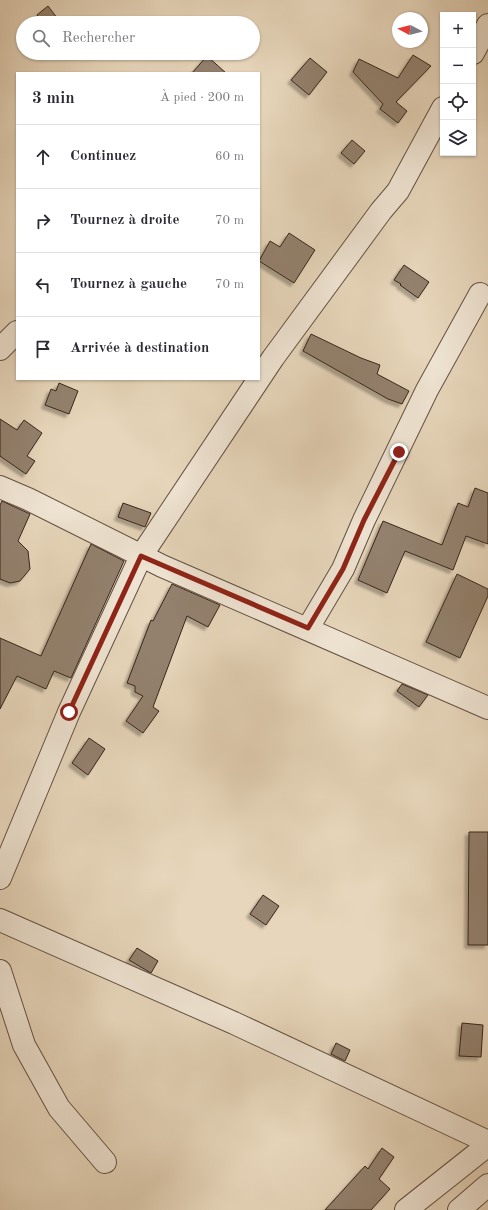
<!DOCTYPE html>
<html lang="fr">
<head>
<meta charset="utf-8">
<style>
  :root { --surface:#fff; --page:#f7f7f7; --text:#2b2b33; --muted:#7c7c81; --line:#e1e1e2 }
  body { margin:0; font-family:"Old Standard TT",serif; background:var(--page); color:var(--text) }
  .controls { position:absolute; right:12px; top:12px; display:grid; overflow:hidden; border-radius:0px; box-shadow:0 1px 3px #0004 }
  .controls button { width:36px; height:36px; display:grid; place-items:center; padding:0; border:0; border-bottom:1px solid var(--line); background:var(--surface); color:var(--text); font:20px sans-serif }
  .compass { position:absolute; left:392px; top:12px; width:36px; height:36px; border-radius:50%; background:var(--surface); box-shadow:0 1px 3px #0004; rotate:277deg }
  .stop { position:absolute; width:12px; height:12px; margin:-9px; border:3px solid #8f2418; border-radius:50%; background:#fff }
  .stop.end { background:#8f2418; border-color:#fff; box-shadow:0 1px 4px #0008 }
  .list { margin:0; padding:0; list-style:none }
  h2 { display:flex; justify-content:space-between; align-items:center; height:52px; margin:0; padding:0 16px; font-size:17px }
  h2 small { font-size:13px; font-weight:400; color:var(--muted) }
  .list li { display:grid; grid-template-columns:26px 1fr auto; gap:12px; align-items:center; box-sizing:border-box; height:64px; padding:0 16px; border-top:1px solid var(--line) }
  .list b { display:block; font-size:15px; white-space:nowrap }
  .list em { font-size:13px; font-style:normal; color:var(--muted) }
  .icon { flex:none; width:22px; height:22px; fill:none; stroke:currentColor; stroke-width:2; stroke-linecap:round; stroke-linejoin:round }
  .map { position:relative; flex:none; width:488px; height:1210px; overflow:hidden }
  .search { position:absolute; background:var(--surface); box-shadow:0 1px 3px #0004; left:16px; top:16px; width:244px; height:44px; display:flex; align-items:center; gap:10px; box-sizing:border-box; padding:0 14px; border-radius:22px; color:var(--muted); font-size:15px }
  .panel { position:absolute; background:var(--surface); box-shadow:0 1px 3px #0004; left:16px; top:72px; width:244px; height:308px; border-radius:0px }
  .map>svg:first-child { display:block }
</style>
</head>
<body>
<div class="map">
<svg width="488" height="1210" viewBox="0 0 488 1210">
  <defs>
    <filter id="shadow"><feDropShadow dx="-3.5" dy="3.5" stdDeviation="1" flood-color="#0004"/></filter>
  </defs>
  <rect width="100%" height="100%" fill="#e7d6bb"/>
  <filter id="stains"><feTurbulence type="fractalNoise" baseFrequency=".005" numOctaves="4"/><feColorMatrix values="0 0 0 0 .2 0 0 0 0 .09 0 0 0 0 .02 0 0 0 .5 -.17"/></filter>
  <radialGradient id="worn" r=".72"><stop offset=".6" stop-color="#630" stop-opacity="0"/><stop offset="1" stop-color="#630" stop-opacity=".3"/></radialGradient>
  <g fill="#93816e" stroke="#38251b" filter="url(#shadow)">
    <polygon points="48,6 61,23 43,23 37,15"/>
    <polygon points="413,55 431,66 396,102 407,111 398,123 380,109 383,104 353,72 359,59 398,78"/>
    <polygon points="207,56 226,73 192,73"/>
    <polygon points="310,58 327,72 309,95 291,80"/>
    <polygon points="352,140 365,151 354,164 341,153"/>
    <polygon points="289,233 315,250 294,283 259,261 270,241 280,247"/>
    <polygon points="404,265 429,282 418,298 400,285 401,284 394,280"/>
    <polygon points="311,334 361,358 380,365 377,374 409,391 402,404 388,399 303,351"/>
    <polygon points="59,383 78,391 69,414 45,405 51,389 56,391"/>
    <polygon points="0,419 17,430 24,420 42,433 27,456 35,461 26,474 0,456"/>
    <polygon points="475,488 488,493 488,544 466,536 453,570 405,551 387,593 358,580 383,521 442,545 458,503 468,507"/>
    <polygon points="2,501 30,514 18,541 28,551 30,569 20,581 10,583 0,579 0,505"/>
    <polygon points="123,503 151,513 145,527 118,517"/>
    <polygon points="91,544 124,561 71,678 54,671 46,689 17,676 0,709 0,638 41,656"/>
    <polygon points="457,574 488,589 488,596 460,658 426,642"/>
    <polygon points="172,584 220,605 208,627 187,616 153,707 159,711 143,733 126,721 143,696 135,692 135,686 127,683 151,620 153,621"/>
    <polygon points="402,684 428,695 419,707 397,691"/>
    <polygon points="89,738 105,749 88,775 72,763"/>
    <polygon points="469,832 488,832 488,945 468,945"/>
    <polygon points="263,895 279,906 266,925 250,914"/>
    <polygon points="137,948 158,961 151,973 129,960"/>
    <polygon points="462,1023 483,1025 481,1057 459,1056"/>
    <polygon points="336,1043 350,1050 345,1061 331,1054"/>
    <polygon points="382,1148 394,1157 379,1179 390,1189 371,1210 325,1210 365,1166 368,1169"/>
  </g>
  <g fill="none" stroke-linecap="round" stroke-linejoin="round">
    <g stroke="#645143" stroke-width="24">
      <g id="minor">
        <polyline points="473,53 488,25"/>
        <polyline points="0,349 17,332"/>
        <polyline points="0,487 28,499 162,566 488,708"/>
        <polyline points="308,628 343,569 364,520 427,390 480,294"/>
        <polyline points="0,878 69,712 141,556 273,358 381,211 398,191 443,108"/>
        <polyline points="0,920 234,1023 488,1142"/>
        <polyline points="0,971 24,1045 59,1108 105,1162"/>
        <polyline points="406,1210 488,1145"/>
        <polyline points="459,1210 488,1185"/>
      </g>
    </g>
    <use href="#minor" stroke="#efe4d3" stroke-width="22"/>
  </g>
  <g fill="none" stroke-linecap="round" stroke-linejoin="round">
    <polyline stroke="#8f2418" stroke-width="5" points="69,712 141,556 308,628 343,569 364,520 399,452"/>
  </g>
  <rect width="100%" height="100%" filter="url(#stains)"/>
  <rect width="100%" height="100%" fill="url(#worn)"/>
</svg>
<div class="controls">
<button>+</button>
<button>−</button>
<button><svg class="icon" aria-label="locate" viewBox="0 0 24 24"><circle cx="12" cy="12" r="6"/><path d="M12 2v4M12 18v4M2 12h4M18 12h4"/></svg></button>
<button><svg class="icon" aria-label="layers" viewBox="0 0 24 24"><path d="M12 4l9 5-9 5-9-5zM3 14l9 5 9-5"/></svg></button>
</div>
<svg class="compass" viewBox="-18 -18 36 36"><path d="M0-13l5 13h-10z" fill="#e53935"/><path d="M0 13l5-13h-10z" fill="#7c7c81"/></svg>
<div class="stop" style="left:69px;top:712px"></div>
<div class="stop end" style="left:399px;top:452px"></div>
<div class="search"><svg class="icon" aria-label="search" viewBox="0 0 24 24"><circle cx="10" cy="10" r="6"/><path d="M15 15l6 6"/></svg>Rechercher</div>
<section class="panel">
<h2>3 min<small>À pied · 200 m</small></h2>
<ul class="list">
<li><svg class="icon" aria-label="ahead" viewBox="0 0 24 24"><path d="M12 20V5M6 11l6-6 6 6"/></svg><div><b>Continuez</b></div><em>60 m</em></li>
<li><svg class="icon" aria-label="right" viewBox="0 0 24 24"><path d="M7 20v-9h11M14 6l5 5-5 5"/></svg><div><b>Tournez à droite</b></div><em>70 m</em></li>
<li><svg class="icon" aria-label="left" viewBox="0 0 24 24"><path d="M17 20v-9H6M10 6l-5 5 5 5"/></svg><div><b>Tournez à gauche</b></div><em>70 m</em></li>
<li><svg class="icon" aria-label="arrive" viewBox="0 0 24 24"><path d="M6 21V4h12l-3 4 3 4H6"/></svg><div><b>Arrivée à destination</b></div></li>
</ul>
</section>
</div>
</body>
</html>
